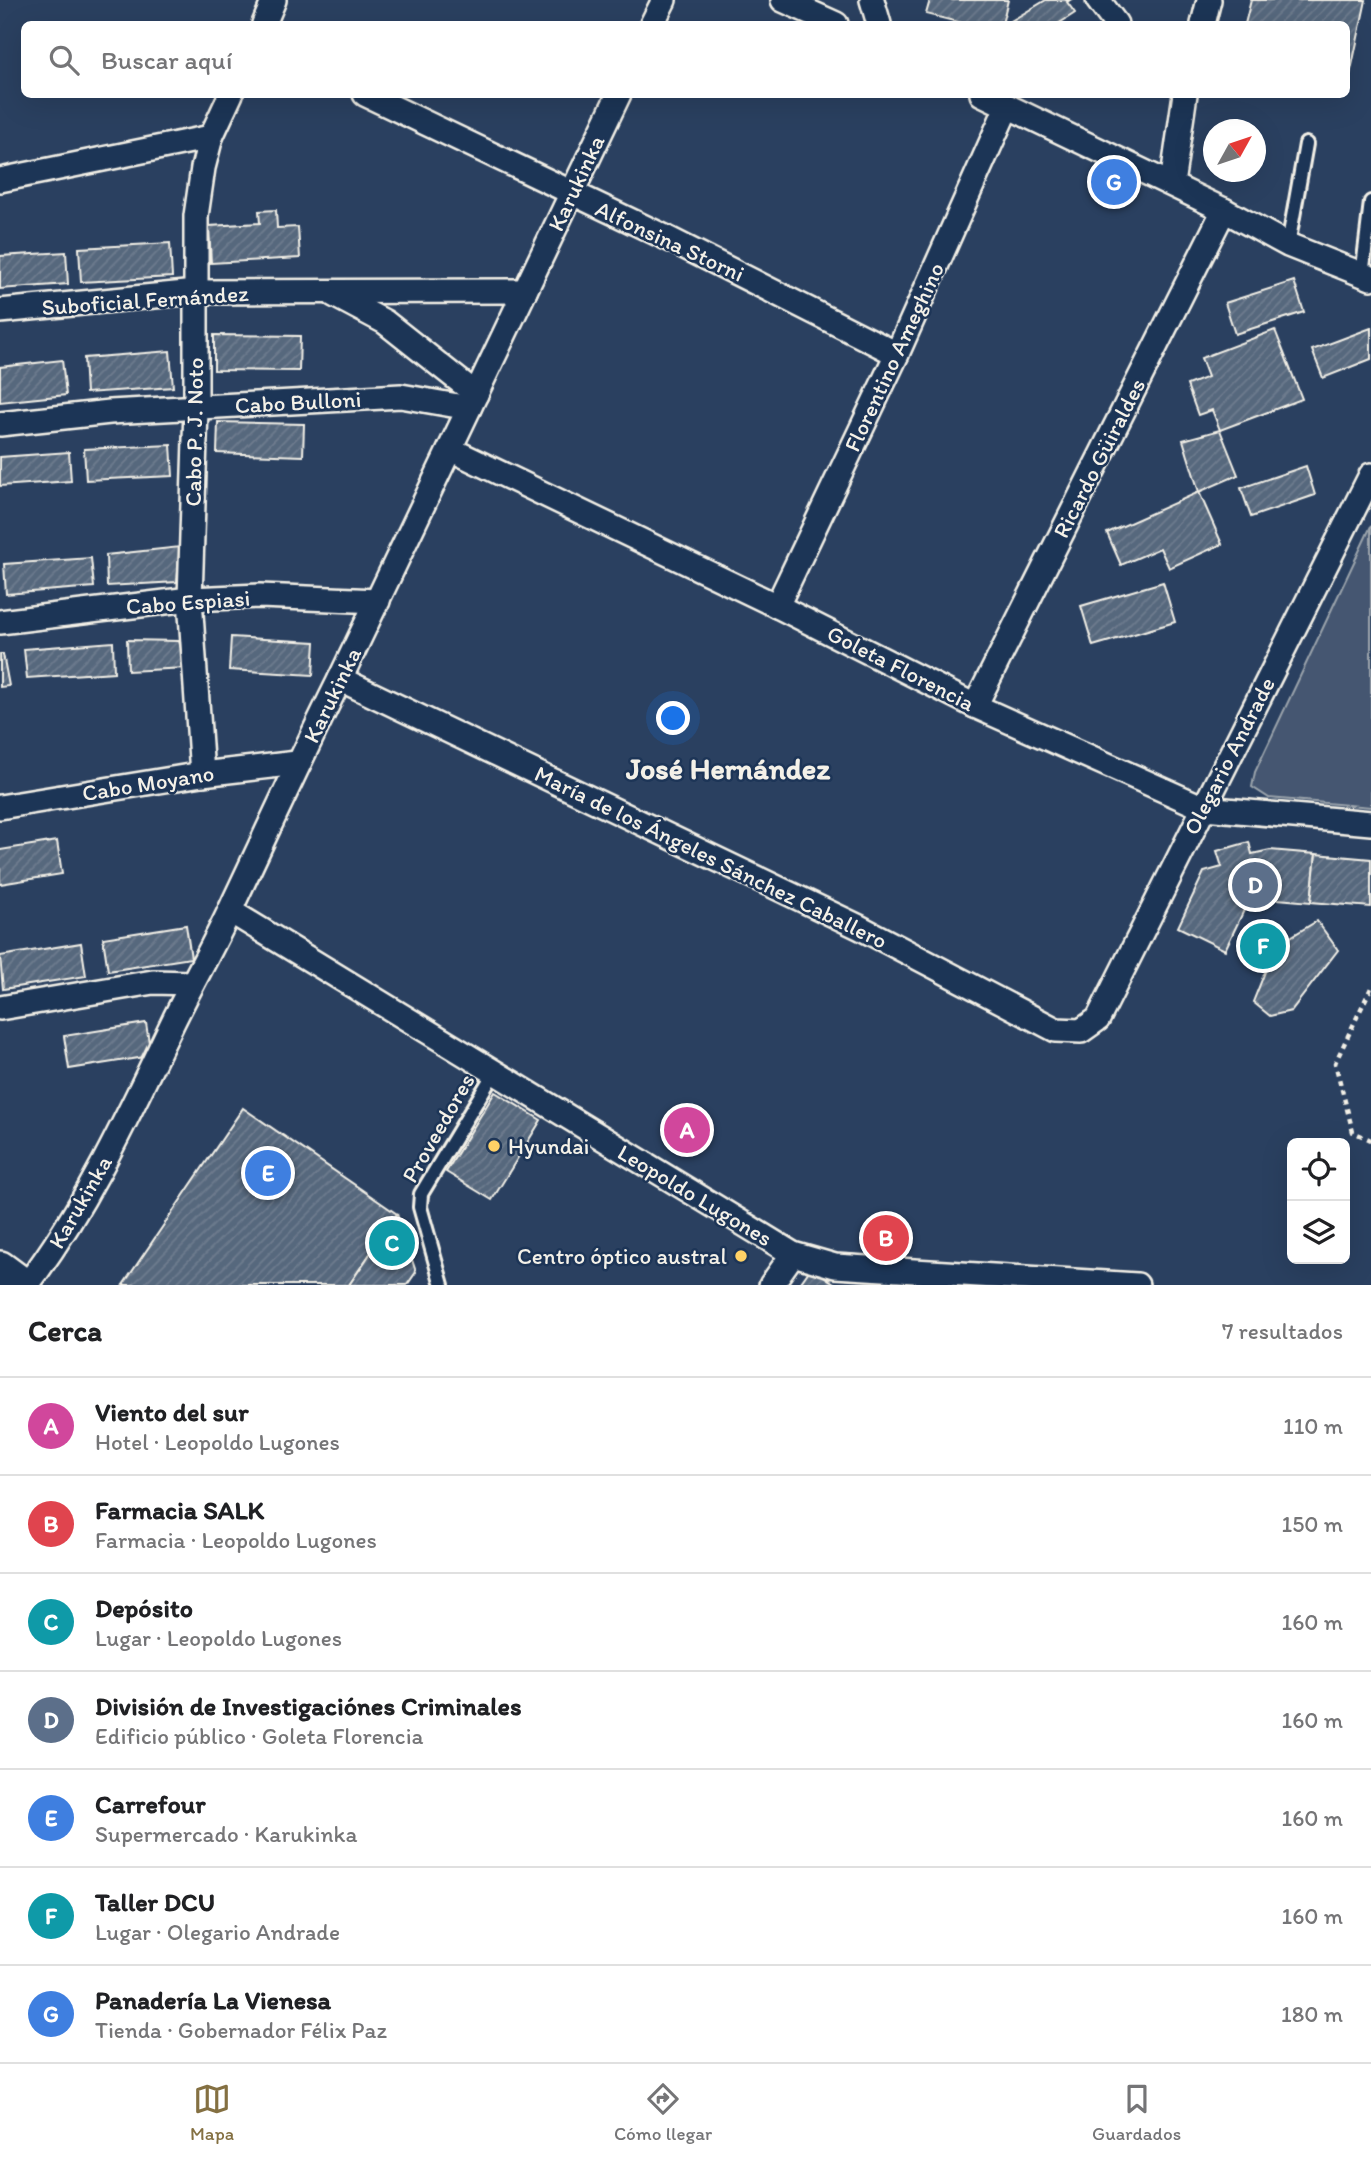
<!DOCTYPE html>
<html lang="es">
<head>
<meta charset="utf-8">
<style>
  :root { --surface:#fff; --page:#f2f2f2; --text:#202124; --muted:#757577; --line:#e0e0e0; --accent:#847042 }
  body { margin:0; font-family:Itim,sans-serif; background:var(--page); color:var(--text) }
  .controls { position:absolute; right:21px; bottom:21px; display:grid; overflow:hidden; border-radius:10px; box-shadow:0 7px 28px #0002 }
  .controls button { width:63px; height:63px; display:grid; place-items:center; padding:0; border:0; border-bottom:2px solid var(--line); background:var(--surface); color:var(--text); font:35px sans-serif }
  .compass { position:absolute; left:1203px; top:119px; width:63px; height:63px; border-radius:50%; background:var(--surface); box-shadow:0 7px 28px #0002; rotate:50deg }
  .you { position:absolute; left:674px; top:719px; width:24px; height:24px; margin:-18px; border:5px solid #fff; border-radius:50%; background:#1a73e8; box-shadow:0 0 0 10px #1a73e833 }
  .badge { display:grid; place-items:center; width:46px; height:46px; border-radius:50%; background:var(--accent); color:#fff; font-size:23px; font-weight:700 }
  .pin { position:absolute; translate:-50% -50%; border:4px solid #fff; box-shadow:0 2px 7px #0006 }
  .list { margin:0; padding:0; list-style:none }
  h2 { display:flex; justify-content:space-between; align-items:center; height:91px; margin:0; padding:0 28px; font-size:30px }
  h2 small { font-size:23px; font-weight:400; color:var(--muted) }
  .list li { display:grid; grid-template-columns:46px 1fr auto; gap:21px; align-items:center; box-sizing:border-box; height:98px; padding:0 28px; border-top:2px solid var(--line) }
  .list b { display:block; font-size:26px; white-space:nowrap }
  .list p { margin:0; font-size:23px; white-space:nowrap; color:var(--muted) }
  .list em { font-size:23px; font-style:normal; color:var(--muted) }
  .icon { flex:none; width:38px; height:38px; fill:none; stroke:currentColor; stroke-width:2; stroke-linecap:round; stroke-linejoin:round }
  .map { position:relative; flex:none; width:1371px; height:1285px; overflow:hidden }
  .search { position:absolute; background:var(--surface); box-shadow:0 7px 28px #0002; left:21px; right:21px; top:21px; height:77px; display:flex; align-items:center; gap:18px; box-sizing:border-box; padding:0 24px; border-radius:10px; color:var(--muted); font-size:26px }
  .sheet { height:777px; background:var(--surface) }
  nav { display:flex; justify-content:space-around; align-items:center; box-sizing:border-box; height:98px; border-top:2px solid var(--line); background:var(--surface); font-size:19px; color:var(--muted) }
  nav a { display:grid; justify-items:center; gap:4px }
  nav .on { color:var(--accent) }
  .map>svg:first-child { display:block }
</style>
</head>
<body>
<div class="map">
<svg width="1371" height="1285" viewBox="0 0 1371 1285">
  <defs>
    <pattern id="building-hatch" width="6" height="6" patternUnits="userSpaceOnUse" patternTransform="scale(1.75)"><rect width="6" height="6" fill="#56677d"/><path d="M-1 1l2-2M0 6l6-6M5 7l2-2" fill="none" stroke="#6f7d8f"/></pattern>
  </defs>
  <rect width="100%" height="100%" fill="#2a4060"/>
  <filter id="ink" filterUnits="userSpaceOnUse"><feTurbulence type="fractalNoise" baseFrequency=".0143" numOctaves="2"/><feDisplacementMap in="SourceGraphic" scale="14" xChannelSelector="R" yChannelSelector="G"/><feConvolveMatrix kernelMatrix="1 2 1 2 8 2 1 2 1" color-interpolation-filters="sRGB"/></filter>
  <g filter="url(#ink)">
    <polygon fill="#445771" stroke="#9ca4ac" stroke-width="2" points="1371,526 1371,807 1269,798 1252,787 1255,772"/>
    <g fill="url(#building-hatch)" stroke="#f4f1e8" stroke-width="2">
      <polygon points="930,0 1008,0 1002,24 966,24 926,14"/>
      <polygon points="1046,0 1070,0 1067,2 1075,13 1058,24 1006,24"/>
      <polygon points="1251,0 1366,0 1347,89 1346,24 1245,24"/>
      <polygon points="276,210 277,228 298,227 300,258 211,263 209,226 260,223 259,211"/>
      <polygon points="170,243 172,277 81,282 79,248"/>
      <polygon points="66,252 68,284 0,289 0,256"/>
      <polygon points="1294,281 1304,312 1235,334 1225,303"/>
      <polygon points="1371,328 1371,359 1323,378 1312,350"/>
      <polygon points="1275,330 1302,399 1220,430 1212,410 1198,415 1187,385 1208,377 1201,358"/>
      <polygon points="214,335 300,336 299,371 214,370"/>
      <polygon points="170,351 173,387 86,393 84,358"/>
      <polygon points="62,360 66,395 0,402 0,367"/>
      <polygon points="218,422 304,424 303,456 217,453"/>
      <polygon points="1220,430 1238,475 1199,492 1183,440"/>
      <polygon points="171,445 173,476 86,480 84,449"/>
      <polygon points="69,452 71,481 0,486 0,457"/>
      <polygon points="1306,466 1315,495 1251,517 1241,488"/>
      <polygon points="1199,492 1222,544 1169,568 1160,548 1121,565 1107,533"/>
      <polygon points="180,547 177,582 107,586 106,555"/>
      <polygon points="91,558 94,587 6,594 4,564"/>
      <polygon points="1163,582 1175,622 1093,646 1081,606"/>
      <polygon points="231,637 315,642 313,675 229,670"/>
      <polygon points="127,640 179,641 186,668 128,671"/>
      <polygon points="113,642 114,672 27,678 24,649"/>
      <polygon points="0,654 3,654 9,686 0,687"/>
      <polygon points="57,841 62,874 0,884 0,850"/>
      <polygon points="1249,842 1252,854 1270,850 1316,854 1311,902 1266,898 1245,908 1225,950 1178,927 1204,872 1222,867 1217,851"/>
      <polygon points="1316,854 1371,859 1371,907 1311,902"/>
      <polygon points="1317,921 1338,950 1291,1011 1270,1016 1253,1002 1267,967 1280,953 1284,941"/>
      <polygon points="186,925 191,958 108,971 103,938"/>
      <polygon points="1259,925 1284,941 1267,967 1242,951"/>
      <polygon points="81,943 86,976 3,989 0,956"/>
      <polygon points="146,1023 151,1056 69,1069 64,1036"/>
      <polygon points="495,1092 541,1120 492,1200 446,1172"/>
      <polygon points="243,1108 397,1214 349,1285 123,1285"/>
      <polygon points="397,1214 416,1272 407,1285 349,1285"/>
      <polygon points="811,1268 837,1285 799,1285"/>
    </g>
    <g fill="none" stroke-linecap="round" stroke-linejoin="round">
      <g stroke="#f4f1e8" stroke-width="18">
        <g id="lane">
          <polyline points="1288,245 1306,144"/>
          <polyline points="1362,276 1371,202"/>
          <polyline points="442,1285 420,1207 421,1194 494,1073"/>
        </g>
      </g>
      <g stroke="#f4f1e8" stroke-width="28">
        <g id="street">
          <polyline points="783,0 836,24"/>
          <polyline points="872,0 879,24"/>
          <polyline points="1098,0 1116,24"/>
          <polyline points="264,24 274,0"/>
          <polyline points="652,24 664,0"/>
          <polyline points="1203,24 1209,0"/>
          <polyline points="365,94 667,238 897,354"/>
          <polyline points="982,94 1224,210 1288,245 1371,278"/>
          <polyline points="0,180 211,137"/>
          <polyline points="1172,184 1185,94"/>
          <polyline points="334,295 385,322 476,394"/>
          <polyline points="0,311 196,292 525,291"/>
          <polyline points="0,424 110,412 401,396 469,408"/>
          <polyline points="450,449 777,606 975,706 1204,808 1371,823"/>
          <polyline points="777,606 897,354 1007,107"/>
          <polyline points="0,622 190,599 260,596 378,601"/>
          <polyline points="340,679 859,927 1056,1030 1081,1031 1098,1019 1371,475"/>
          <polyline points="975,706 1224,210"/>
          <polyline points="202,774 190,599 196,408 196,216 203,168 211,137 231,94"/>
          <polyline points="0,807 202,774 297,763"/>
          <polyline points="230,911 793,1254 835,1266 1137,1285"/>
          <polyline points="0,1008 153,982 192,983"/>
          <path d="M27,1285C88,1204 129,1113 173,1022C192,983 213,947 231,908C267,832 302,755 340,679L619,94"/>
          <polyline points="771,1285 793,1254"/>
        </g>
      </g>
      <g stroke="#f4f1e8" stroke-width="38">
        <polyline id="secondary" points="0,1268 23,1285"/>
      </g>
      <polyline stroke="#f4f1e8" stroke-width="4.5" stroke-dasharray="5 5" stroke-linecap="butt" points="1371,988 1335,1063 1353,1132 1371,1140"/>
      <use href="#lane" stroke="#1d3557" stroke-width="12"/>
      <use href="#street" stroke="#1d3557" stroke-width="23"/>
      <use href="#secondary" stroke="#1d3557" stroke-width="33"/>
    </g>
  </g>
  <g fill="#ffd166" stroke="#1d3557" stroke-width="2.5">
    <circle cx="494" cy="1146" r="7"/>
    <circle cx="741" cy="1256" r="7"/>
  </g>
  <g text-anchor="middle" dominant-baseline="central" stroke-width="5" stroke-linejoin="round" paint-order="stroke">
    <g font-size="23" fill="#f4f1e8" stroke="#1d3557">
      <text transform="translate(576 183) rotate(-65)">Karukinka</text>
      <text transform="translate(670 241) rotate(25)">Alfonsina Storni</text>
      <text transform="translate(145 300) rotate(-4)">Suboficial Fernández</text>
      <text transform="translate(894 357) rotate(-65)">Florentino Ameghino</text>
      <text transform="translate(298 402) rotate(-3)">Cabo Bulloni</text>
      <text transform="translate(194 432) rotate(-89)">Cabo P. J. Noto</text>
      <text transform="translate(1099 458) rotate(-63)">Ricardo Güiraldes</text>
      <text transform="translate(188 602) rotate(-4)">Cabo Espiasi</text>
      <text transform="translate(901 668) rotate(27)">Goleta Florencia</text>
      <text transform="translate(332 695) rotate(-64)">Karukinka</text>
      <text transform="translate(1229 756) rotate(-63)">Olegario Andrade</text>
      <text transform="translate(148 783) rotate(-9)">Cabo Moyano</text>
      <text transform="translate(711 857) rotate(26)">María de los Ángeles Sánchez Caballero</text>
      <text transform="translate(438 1128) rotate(-60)">Proveedores</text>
      <text transform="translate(695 1195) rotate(31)">Leopoldo Lugones</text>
      <text transform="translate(80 1202) rotate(-60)">Karukinka</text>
    </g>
    <g font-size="23" fill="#f4f1e8" stroke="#1d3557" text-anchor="start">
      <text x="508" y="1146">Hyundai</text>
      <text x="727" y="1256" text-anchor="end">Centro óptico austral</text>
    </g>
    <g font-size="30" font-weight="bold" fill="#f4f1e8" stroke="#1d3557">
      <text x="728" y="768">José Hernández</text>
    </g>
  </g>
</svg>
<div class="controls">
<button><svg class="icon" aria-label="locate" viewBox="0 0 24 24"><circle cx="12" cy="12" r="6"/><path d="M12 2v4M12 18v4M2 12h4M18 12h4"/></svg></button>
<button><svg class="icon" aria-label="layers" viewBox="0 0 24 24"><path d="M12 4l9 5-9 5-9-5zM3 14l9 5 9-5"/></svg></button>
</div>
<svg class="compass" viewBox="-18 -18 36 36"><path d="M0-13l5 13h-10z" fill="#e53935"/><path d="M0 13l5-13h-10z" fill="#757577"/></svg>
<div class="you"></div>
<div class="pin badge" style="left:687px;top:1130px;background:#d1479c">A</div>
<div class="pin badge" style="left:886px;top:1238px;background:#e0444e">B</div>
<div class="pin badge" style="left:392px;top:1243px;background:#0f9aa8">C</div>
<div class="pin badge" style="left:1255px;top:885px;background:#5c6f8a">D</div>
<div class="pin badge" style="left:268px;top:1173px;background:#3f7fe0">E</div>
<div class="pin badge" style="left:1263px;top:946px;background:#0f9aa8">F</div>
<div class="pin badge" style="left:1114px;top:182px;background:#3f7fe0">G</div>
<div class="search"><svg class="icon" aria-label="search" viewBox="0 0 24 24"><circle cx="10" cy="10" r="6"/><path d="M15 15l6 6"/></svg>Buscar aquí</div>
</div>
<section class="sheet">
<h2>Cerca<small>7 resultados</small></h2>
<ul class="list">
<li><span class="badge" style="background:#d1479c">A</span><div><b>Viento del sur</b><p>Hotel · Leopoldo Lugones</p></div><em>110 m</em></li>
<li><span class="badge" style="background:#e0444e">B</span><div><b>Farmacia SALK</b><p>Farmacia · Leopoldo Lugones</p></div><em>150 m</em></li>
<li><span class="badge" style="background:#0f9aa8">C</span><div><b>Depósito</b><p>Lugar · Leopoldo Lugones</p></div><em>160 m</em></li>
<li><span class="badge" style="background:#5c6f8a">D</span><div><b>División de Investigaciónes Criminales</b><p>Edificio público · Goleta Florencia</p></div><em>160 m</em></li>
<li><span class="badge" style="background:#3f7fe0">E</span><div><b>Carrefour</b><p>Supermercado · Karukinka</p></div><em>160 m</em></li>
<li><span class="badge" style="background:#0f9aa8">F</span><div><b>Taller DCU</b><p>Lugar · Olegario Andrade</p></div><em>160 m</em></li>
<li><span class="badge" style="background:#3f7fe0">G</span><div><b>Panadería La Vienesa</b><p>Tienda · Gobernador Félix Paz</p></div><em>180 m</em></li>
</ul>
</section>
<nav>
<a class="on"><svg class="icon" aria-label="map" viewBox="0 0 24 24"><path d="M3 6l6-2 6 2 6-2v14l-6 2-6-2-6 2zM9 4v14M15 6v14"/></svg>Mapa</a>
<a><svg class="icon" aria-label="directions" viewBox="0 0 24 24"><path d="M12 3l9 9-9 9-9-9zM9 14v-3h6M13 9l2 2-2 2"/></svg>Cómo llegar</a>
<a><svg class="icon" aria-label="saved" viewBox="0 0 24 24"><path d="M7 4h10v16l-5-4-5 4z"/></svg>Guardados</a>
</nav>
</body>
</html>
